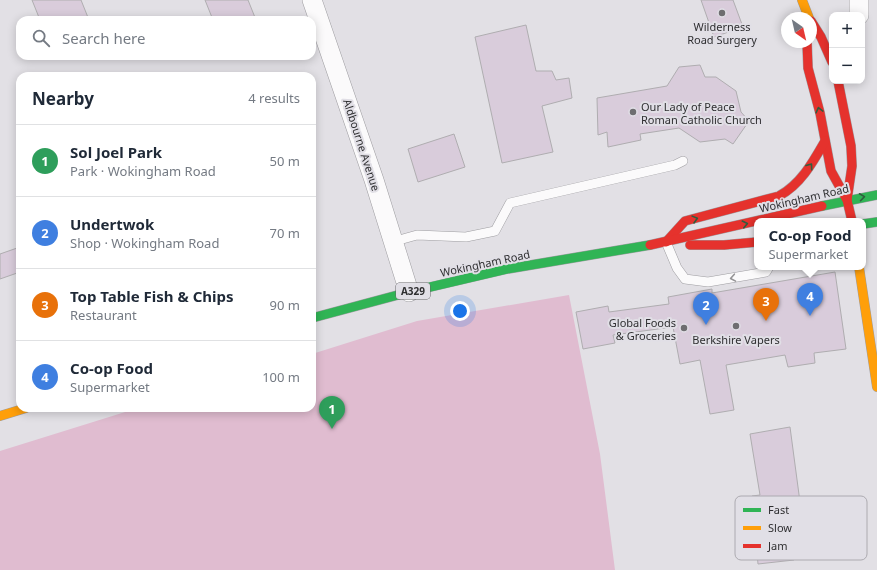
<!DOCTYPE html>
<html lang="en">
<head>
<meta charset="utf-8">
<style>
  :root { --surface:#fff; --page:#f6f6f7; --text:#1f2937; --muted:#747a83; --line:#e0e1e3; --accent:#6e6d70 }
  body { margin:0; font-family:"Noto Sans",sans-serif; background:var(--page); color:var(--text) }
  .controls { position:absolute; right:12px; top:12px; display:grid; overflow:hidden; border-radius:8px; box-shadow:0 2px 10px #0003 }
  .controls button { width:36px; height:36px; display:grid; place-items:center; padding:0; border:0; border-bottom:1px solid var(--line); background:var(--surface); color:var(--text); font:20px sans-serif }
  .compass { position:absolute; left:781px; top:12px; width:36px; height:36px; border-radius:50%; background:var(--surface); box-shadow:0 2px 10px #0003; rotate:146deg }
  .you { position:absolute; left:460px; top:311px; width:14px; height:14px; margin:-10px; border:3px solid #fff; border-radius:50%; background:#1a73e8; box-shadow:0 0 0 6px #1a73e833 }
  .badge { display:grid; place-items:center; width:26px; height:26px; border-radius:50%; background:var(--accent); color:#fff; font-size:13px; font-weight:700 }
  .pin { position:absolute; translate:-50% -33px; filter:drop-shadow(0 1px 2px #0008) }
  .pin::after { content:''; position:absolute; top:21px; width:14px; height:12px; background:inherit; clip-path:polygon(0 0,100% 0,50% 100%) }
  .popup { position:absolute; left:754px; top:218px; width:112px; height:52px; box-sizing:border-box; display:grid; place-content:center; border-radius:8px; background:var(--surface); filter:drop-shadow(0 1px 3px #0005); font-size:13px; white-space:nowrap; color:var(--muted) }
  .popup b { font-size:15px; color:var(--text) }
  .popup::after { content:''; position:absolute; left:50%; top:100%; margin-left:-8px; border:8px solid transparent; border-top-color:var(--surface) }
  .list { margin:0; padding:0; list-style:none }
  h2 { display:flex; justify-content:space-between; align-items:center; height:52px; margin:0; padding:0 16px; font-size:17px }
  h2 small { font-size:13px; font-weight:400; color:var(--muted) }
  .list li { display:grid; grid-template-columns:26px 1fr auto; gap:12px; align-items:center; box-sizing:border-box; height:72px; padding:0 16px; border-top:1px solid var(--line) }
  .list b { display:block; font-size:15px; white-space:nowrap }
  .list p { margin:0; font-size:13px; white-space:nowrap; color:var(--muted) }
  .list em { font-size:13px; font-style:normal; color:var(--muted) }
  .icon { flex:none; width:22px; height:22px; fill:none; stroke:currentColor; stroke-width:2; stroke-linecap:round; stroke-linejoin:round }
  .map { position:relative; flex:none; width:877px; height:570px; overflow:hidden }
  .search { position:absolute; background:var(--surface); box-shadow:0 2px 10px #0003; left:16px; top:16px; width:300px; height:44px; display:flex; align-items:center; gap:10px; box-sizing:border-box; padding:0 14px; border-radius:12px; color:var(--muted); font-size:15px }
  .panel { position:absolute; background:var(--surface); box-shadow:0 2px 10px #0003; left:16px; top:72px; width:300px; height:340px; border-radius:12px }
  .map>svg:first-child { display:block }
</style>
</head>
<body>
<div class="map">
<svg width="877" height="570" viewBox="0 0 877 570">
  <rect width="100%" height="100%" fill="#e2e0e5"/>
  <polygon fill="#e0bcd0" points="569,295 600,454 615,570 0,570 0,451 138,408 312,408 312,354 417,321"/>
  <g fill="#d9ccdb" stroke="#afadb0">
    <polygon points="32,0 81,0 89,20 40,20"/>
    <polygon points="205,0 248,0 256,20 213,20"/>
    <polygon points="701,0 733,0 743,27 714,37"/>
    <polygon points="526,25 536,71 552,71 556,80 569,78 572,98 542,106 553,152 502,163 475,37"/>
    <polygon points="700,65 705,77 716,77 736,91 741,112 749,121 733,144 725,139 700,142 679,128 640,134 641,140 608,147 607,132 598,135 597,98 667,86 679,67"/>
    <polygon points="454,134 465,167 418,182 408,149"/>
    <polygon points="20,247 20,272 0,279 0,254"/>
    <polygon points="835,272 846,349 814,353 815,363 788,367 785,355 726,365 734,410 710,414 700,360 680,364 673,327 613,335 615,343 583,349 576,312 608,306 609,312 669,304 668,297 712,289 712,293"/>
    <polygon points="790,427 804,532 792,533 794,560 758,564 752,496 760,495 750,434"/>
  </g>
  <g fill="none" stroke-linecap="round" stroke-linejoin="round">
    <g stroke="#9e9da1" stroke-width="10">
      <g id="lane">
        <polyline points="392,242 417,235 466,237 495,231 510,203 675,165 683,161"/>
        <polyline points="666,242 677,268 685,279 708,282 766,272 769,267"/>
      </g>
    </g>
    <g stroke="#9e9da1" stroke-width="20">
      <g id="street">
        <polyline points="312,0 374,180 409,292"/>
        <polyline points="859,15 859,0"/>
      </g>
    </g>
    <g stroke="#9e9da1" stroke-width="10">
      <g id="fast">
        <polyline points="822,206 877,195"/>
        <polyline points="863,224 877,222"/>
        <polyline points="312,318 409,292 507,269 650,245"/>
      </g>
    </g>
    <g stroke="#9e9da1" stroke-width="10">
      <g id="slow">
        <polyline points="802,0 809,18"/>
        <polyline points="859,267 877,387"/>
        <polyline points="0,416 26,408"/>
      </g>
    </g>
    <g stroke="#9e9da1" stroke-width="10">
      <g id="jam">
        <polyline points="811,21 821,37 832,62"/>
        <polyline points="807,42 808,68 820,113 831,171 847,200 852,221"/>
        <polyline points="838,81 851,146 852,166 847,200"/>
        <path d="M666,242L685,221L779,196C801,184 813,162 825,141"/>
        <polyline points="650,245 822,206"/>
        <polyline points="690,245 724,245 757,242"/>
      </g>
    </g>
    <use href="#lane" stroke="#fbfafb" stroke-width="9"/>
    <use href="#street" stroke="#fbfafb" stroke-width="19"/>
    <use href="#fast" stroke="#30b455" stroke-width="9"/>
    <use href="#slow" stroke="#ff9f0a" stroke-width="9"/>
    <use href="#jam" stroke="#e5322d" stroke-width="9"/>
  </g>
  <defs><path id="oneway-chevron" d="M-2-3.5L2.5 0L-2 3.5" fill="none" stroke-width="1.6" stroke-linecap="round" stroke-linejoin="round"/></defs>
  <g stroke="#2f5e3e">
    <use href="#oneway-chevron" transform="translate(819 110) rotate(-104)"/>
    <use href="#oneway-chevron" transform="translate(810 166) rotate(-54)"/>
    <use href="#oneway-chevron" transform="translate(862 197) rotate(-8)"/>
    <use href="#oneway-chevron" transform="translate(695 219) rotate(-15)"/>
    <use href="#oneway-chevron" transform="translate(745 224) rotate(-13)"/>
  </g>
  <use stroke="#959496" href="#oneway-chevron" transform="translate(733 278) rotate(170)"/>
  <g fill="#6e6d70" stroke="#e1dfe6" stroke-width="1.5">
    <circle cx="722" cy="13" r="4"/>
    <circle cx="633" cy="112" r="4"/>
    <circle cx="736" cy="326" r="4"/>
    <circle cx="684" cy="328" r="4"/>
  </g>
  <g text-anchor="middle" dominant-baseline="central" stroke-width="4" stroke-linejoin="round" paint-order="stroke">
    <rect fill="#e1dfe6" stroke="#646467" stroke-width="1" x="396" y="283" width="34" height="16" rx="3"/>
    <g font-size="10" font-weight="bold" fill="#2f2f31">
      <text x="413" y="291">A329</text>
    </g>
    <g font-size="11" fill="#2f2f31" stroke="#e1dfe6">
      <text x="722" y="26">Wilderness<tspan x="722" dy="13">Road Surgery</tspan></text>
      <text x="641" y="106" text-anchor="start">Our Lady of Peace<tspan x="641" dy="13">Roman Catholic Church</tspan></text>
      <text x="676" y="322" text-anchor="end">Global Foods<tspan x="676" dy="13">&amp; Groceries</tspan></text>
      <text x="736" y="339">Berkshire Vapers</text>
    </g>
    <g font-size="11" fill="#2f2f31" stroke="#e1dfe6">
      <text transform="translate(362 145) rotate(72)">Aldbourne Avenue</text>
      <text transform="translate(804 198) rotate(-13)">Wokingham Road</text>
      <text transform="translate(485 263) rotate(-12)">Wokingham Road</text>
    </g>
  </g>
  <rect x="735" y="496" width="132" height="64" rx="6" fill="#e1dfe6" stroke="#acaab0" stroke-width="1"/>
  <rect x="743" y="508" width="18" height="4" fill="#30b455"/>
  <rect x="743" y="526" width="18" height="4" fill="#ff9f0a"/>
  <rect x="743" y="544" width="18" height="4" fill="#e5322d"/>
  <g font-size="11" fill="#2f2f31">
    <text x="768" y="514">Fast</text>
    <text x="768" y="532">Slow</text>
    <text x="768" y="550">Jam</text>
  </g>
</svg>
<div class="controls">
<button>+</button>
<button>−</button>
</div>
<svg class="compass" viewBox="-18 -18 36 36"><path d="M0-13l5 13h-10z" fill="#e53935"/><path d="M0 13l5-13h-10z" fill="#747a83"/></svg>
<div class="you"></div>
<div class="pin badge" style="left:332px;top:429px;background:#2e9e5b">1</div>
<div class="pin badge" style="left:706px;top:325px;background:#3f7fe0">2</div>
<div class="pin badge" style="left:766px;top:321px;background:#e8710a">3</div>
<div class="pin badge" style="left:810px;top:316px;background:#3f7fe0">4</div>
<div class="popup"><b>Co-op Food</b>Supermarket</div>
<div class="search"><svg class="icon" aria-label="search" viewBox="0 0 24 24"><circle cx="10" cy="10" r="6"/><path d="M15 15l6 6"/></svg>Search here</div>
<section class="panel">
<h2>Nearby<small>4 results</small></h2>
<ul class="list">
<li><span class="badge" style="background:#2e9e5b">1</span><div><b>Sol Joel Park</b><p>Park · Wokingham Road</p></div><em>50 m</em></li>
<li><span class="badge" style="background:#3f7fe0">2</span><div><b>Undertwok</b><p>Shop · Wokingham Road</p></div><em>70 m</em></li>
<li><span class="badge" style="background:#e8710a">3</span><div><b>Top Table Fish &amp; Chips</b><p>Restaurant</p></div><em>90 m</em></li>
<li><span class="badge" style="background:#3f7fe0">4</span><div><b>Co-op Food</b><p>Supermarket</p></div><em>100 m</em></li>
</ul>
</section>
</div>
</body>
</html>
